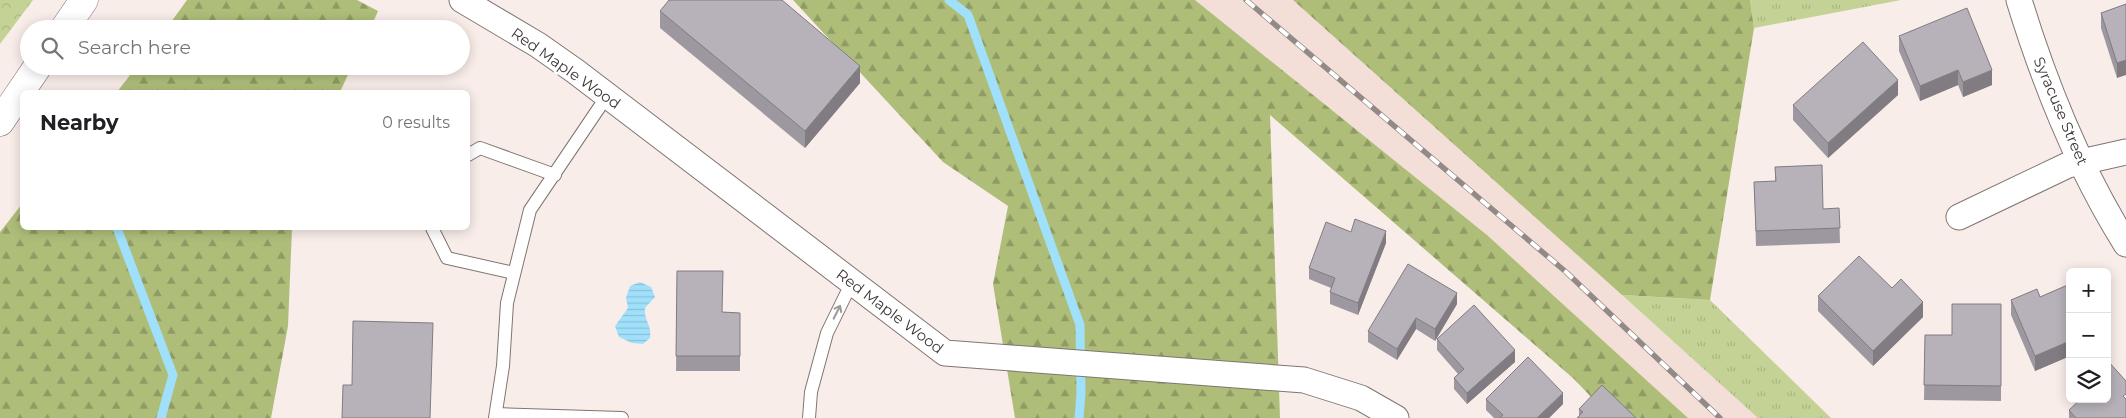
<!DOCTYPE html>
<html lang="en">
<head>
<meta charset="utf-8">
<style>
  :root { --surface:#fff; --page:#f6f6f6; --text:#202124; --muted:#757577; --line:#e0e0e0 }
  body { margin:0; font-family:Montserrat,sans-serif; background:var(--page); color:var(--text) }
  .controls { position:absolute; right:15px; bottom:15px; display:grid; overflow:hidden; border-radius:8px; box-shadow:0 2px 12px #0003 }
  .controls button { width:45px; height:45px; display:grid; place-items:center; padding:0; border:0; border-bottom:1px solid var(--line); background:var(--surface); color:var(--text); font:25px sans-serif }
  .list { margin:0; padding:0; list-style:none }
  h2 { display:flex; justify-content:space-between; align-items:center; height:65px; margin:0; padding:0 20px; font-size:21px }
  h2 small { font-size:16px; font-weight:400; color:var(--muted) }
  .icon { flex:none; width:28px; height:28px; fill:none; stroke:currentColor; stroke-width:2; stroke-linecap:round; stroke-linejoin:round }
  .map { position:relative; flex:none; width:2126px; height:418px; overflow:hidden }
  .search { position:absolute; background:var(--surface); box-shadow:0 2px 12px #0003; left:20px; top:20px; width:450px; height:55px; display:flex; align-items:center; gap:12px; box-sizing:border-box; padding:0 18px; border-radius:28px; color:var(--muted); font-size:19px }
  .panel { position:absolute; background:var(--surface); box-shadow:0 2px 12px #0003; left:20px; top:90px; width:450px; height:140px; border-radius:8px }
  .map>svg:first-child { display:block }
</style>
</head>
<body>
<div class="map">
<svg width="2126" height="418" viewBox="0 0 2126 418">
  <defs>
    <pattern id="grass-tufts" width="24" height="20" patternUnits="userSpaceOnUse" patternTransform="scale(1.25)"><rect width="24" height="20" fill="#c4d395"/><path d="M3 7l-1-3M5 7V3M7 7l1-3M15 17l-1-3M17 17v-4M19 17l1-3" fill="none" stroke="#a9b681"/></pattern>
    <pattern id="forest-firs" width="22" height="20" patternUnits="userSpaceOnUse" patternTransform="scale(1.25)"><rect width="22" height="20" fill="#aebe79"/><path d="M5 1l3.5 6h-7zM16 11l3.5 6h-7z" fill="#8f9b64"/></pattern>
    <pattern id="park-crowns" width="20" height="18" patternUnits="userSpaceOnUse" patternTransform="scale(1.25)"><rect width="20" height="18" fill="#c4d395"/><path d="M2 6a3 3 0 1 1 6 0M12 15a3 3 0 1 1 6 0" fill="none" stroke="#a9b681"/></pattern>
    <pattern id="water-rules" width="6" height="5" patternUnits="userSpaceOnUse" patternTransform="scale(1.25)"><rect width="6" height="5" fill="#a0e0fb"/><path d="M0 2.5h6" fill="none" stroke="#8bc1d8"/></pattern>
  </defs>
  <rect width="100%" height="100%" fill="#f9ede9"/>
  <polygon fill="#f3dfd8" points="1195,0 1293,0 1759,418 1688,418 1487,235"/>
  <g fill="url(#grass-tufts)">
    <polygon points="1750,0 1901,0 1754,28"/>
    <polygon points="1622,295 1710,300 1831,418 1758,418"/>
  </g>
  <g fill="url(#forest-firs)">
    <polygon points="187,0 357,0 378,11 370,29 166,29"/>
    <polygon points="793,0 1195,0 1487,235 1688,418 1611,418 1574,379 1270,115 1280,418 1015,418 993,284 1008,206 943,162"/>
    <polygon points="1293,0 1750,0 1754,28 1710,300 1622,295"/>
    <polygon points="137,66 352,66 340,92 117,92"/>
    <polygon points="22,204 22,228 292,228 288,326 271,418 0,418 0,232"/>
  </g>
  <polygon fill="url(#park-crowns)" points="0,0 33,0 0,44"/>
  <path fill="url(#water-rules)" d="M640,282L651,287L655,297L645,308C644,322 652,324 650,338L643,344L632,343L619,337L615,326L628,308L626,298L630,286Z"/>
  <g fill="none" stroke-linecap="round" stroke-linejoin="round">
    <g stroke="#a0e0fb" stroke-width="9">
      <polyline points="949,0 968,15 1080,325 1081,393 1079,418"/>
      <polyline points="117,228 173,375 161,418"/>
    </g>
    <g stroke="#7f7571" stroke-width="14">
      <g id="lane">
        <polyline points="468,155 480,148 555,175"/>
        <polyline points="432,228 447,258 514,273"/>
        <polyline points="496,414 622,418"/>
        <polyline points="495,418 503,366 507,303 530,210 607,96"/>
        <polyline points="809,418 811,392 827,333 852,282"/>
      </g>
    </g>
    <g stroke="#7f7571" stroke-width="27">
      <g id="street">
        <polyline points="462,0 538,45 575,71 945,353 1304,380 1361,398 1396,418"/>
        <path d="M2019,0C2045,85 2079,169 2126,244"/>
        <polyline points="1959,217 2068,165 2126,152"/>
      </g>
    </g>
    <g stroke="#7f7571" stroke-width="29">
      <g id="secondary">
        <polyline points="64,29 84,0"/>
        <polyline points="0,122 38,66"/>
      </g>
    </g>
    <use href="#lane" stroke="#fff" stroke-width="12"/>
    <use href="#street" stroke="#fff" stroke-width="25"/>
    <use href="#secondary" stroke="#fff" stroke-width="28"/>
    <g stroke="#918a87" stroke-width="5.5">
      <polyline id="rail" points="1246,0 1566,272 1720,418"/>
    </g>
    <use href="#rail" stroke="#fff" stroke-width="4" stroke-dasharray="11" stroke-linecap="butt"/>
  </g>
  <g fill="#9d98a0">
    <polygon points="2126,4 2117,78 2101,28 2101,13"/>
    <polygon points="660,11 860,83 805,148 660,28"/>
    <polygon points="1899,36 1992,85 1963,97 1958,85 1920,101 1899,51"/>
    <polygon points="1898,95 1828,158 1793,120 1793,105"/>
    <polygon points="1775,167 1823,209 1839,208 1840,243 1756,246 1754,182 1775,181"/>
    <polygon points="1386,243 1358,315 1330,304 1330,292 1331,288 1309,279 1309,268"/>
    <polygon points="677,271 723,312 740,313 740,371 676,371"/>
    <polygon points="2070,284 2070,356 2035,371 2011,315 2011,300 2040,297"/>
    <polygon points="1892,288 1923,317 1873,366 1818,311 1818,296"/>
    <polygon points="1457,304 1435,341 1416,329 1397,360 1368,342 1368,331"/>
    <polygon points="2001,304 2001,401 1924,400 1925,335 1952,335"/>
    <polygon points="1437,339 1515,362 1467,404 1454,389 1454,378 1458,374 1437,350"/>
    <polygon points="1486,399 1563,404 1549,418 1494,418 1486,410"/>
    <polygon points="2075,399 2107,399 2126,418 2069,418 2069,410 2076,404"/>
    <polygon points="1579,409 1636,418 1579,416"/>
  </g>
  <g fill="#807c82">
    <polygon points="2126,60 2126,75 2117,78 2117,63"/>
    <polygon points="860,66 860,83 805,148 805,131"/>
    <polygon points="1958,70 1958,85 1920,101 1920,86"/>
    <polygon points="1992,70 1992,85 1963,97 1963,82"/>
    <polygon points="1898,80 1898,95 1828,158 1828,143"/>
    <polygon points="1386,231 1386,243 1358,315 1358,303"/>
    <polygon points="1457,293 1457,304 1435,341 1435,329"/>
    <polygon points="1923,302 1923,317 1873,366 1873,351"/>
    <polygon points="1416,318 1416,329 1397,360 1397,349"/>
    <polygon points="2070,341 2070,356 2035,371 2035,356"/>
    <polygon points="1515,350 1515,362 1467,404 1467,393"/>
    <polygon points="1563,393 1563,404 1549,418 1537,418"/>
  </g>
  <g fill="#b7b1ba" stroke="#807c82">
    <polygon points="669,0 782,0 860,66 805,131 660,11"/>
    <polygon points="2126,4 2126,60 2117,63 2101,13"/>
    <polygon points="1967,8 1992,70 1963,82 1958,70 1920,86 1899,36"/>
    <polygon points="1863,42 1898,80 1828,143 1793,105"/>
    <polygon points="1822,165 1823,209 1839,208 1840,228 1756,231 1754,182 1776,181 1775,167"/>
    <polygon points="1355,219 1386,231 1358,303 1330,292 1335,278 1309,268 1326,222 1351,232"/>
    <polygon points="1859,256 1892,288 1901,279 1923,302 1873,351 1818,296"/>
    <polygon points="1408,264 1457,293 1435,329 1416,318 1397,349 1368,331"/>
    <polygon points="677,271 723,271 722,312 740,313 740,356 676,356"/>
    <polygon points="2070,284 2070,341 2035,356 2011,300 2037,289 2040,297"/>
    <polygon points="1952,304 2001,304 2001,386 1924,385 1925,335 1952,335"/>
    <polygon points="1474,305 1515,350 1467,393 1454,378 1464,369 1437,339"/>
    <polygon points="353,321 433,323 430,418 342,418 343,385 352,385"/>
    <polygon points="1528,357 1563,393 1537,418 1500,418 1503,415 1486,399"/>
    <polygon points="2107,360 2126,381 2126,394 2123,396 2126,399 2126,418 2076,418 2069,410 2081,399 2107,399"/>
    <polygon points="1602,385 1636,418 1577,418 1583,412 1579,409"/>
  </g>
  <defs><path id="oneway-shaft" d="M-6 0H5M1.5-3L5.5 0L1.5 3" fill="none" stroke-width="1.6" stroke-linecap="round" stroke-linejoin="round" transform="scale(1.25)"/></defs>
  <use stroke="#9c9a9a" href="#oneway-shaft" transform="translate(837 312) rotate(-63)"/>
  <g text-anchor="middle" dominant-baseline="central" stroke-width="5" stroke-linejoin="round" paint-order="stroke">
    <g font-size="15" fill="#3a3634" stroke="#fff">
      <text transform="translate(566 68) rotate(35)">Red Maple Wood</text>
      <text transform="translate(2061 111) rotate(67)">Syracuse Street</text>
      <text transform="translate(890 311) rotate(37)">Red Maple Wood</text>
    </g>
  </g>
</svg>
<div class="controls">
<button>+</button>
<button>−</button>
<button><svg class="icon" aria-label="layers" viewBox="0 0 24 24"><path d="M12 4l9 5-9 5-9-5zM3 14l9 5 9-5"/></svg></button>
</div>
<div class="search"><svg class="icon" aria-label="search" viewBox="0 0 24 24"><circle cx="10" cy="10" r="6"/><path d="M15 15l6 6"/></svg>Search here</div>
<section class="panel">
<h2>Nearby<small>0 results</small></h2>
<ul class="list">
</ul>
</section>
</div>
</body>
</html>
